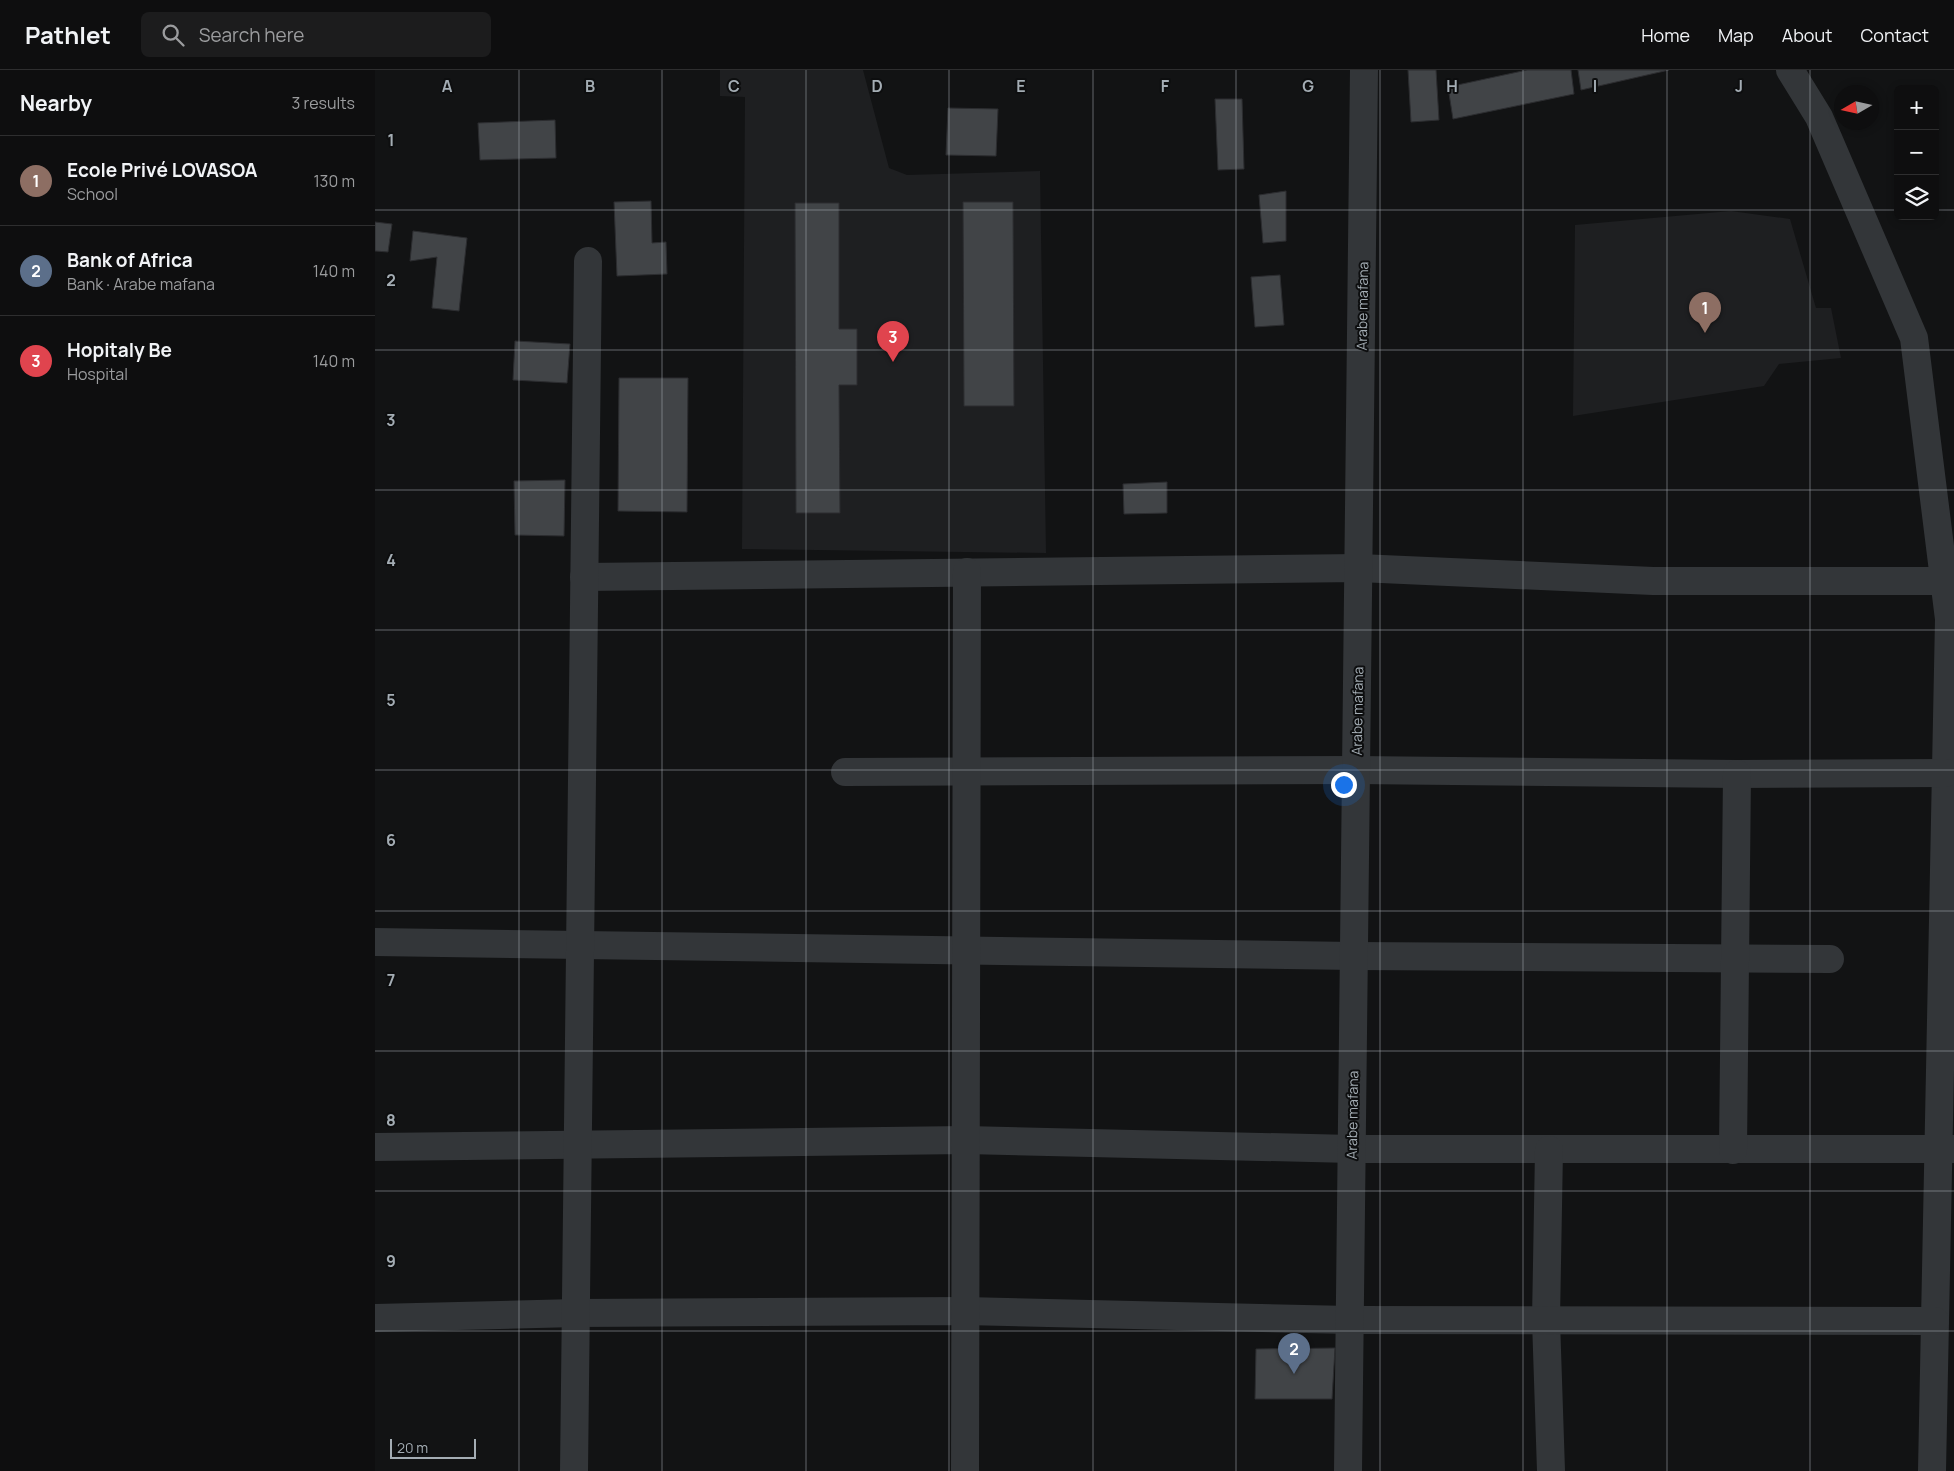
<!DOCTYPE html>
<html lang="en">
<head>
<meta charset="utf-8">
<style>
  :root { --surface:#0e0e0f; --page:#1c1c1d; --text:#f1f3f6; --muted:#9b9c9e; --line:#2e2e2f; --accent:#e98135 }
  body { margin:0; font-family:Manrope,sans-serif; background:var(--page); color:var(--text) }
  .controls { position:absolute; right:15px; top:15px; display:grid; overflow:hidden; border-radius:8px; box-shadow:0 2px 8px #0003 }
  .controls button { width:45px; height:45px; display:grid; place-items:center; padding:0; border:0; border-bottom:1px solid var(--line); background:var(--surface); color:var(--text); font:25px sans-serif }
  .compass { position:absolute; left:1459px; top:15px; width:45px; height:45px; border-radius:50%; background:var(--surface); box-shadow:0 2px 8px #0003; rotate:261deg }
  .scale { position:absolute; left:15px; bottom:12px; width:86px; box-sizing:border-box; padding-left:5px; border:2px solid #a4adb4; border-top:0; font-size:14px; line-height:18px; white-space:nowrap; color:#a4adb4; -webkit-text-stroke:4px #0d0e0f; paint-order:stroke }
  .you { position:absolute; left:968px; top:714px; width:18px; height:18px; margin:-12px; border:4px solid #fff; border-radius:50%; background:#1a73e8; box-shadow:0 0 0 8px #1a73e833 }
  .badge { display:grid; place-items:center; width:32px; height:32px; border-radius:50%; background:var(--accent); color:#fff; font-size:16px; font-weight:700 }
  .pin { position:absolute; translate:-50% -41px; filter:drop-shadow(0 1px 2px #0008) }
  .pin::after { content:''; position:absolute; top:26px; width:18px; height:15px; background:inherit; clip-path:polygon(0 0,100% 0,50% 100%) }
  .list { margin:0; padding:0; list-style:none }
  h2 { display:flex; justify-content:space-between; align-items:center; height:65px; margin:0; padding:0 20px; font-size:21px }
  h2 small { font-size:16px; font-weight:400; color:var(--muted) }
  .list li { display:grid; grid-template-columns:32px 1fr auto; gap:15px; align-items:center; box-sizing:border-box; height:90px; padding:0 20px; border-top:1px solid var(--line) }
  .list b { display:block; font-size:19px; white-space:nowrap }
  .list p { margin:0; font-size:16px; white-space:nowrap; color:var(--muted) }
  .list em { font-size:16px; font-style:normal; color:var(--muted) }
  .icon { flex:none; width:28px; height:28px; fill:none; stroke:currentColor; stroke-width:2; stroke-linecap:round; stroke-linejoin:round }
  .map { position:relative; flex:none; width:1579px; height:1401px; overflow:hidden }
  header { display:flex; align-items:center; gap:30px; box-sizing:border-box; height:70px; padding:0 25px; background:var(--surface); border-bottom:1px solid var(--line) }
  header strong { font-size:24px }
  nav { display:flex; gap:28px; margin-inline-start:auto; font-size:18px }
  .search { width:350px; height:45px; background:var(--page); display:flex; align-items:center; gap:12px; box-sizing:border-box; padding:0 18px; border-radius:8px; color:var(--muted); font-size:19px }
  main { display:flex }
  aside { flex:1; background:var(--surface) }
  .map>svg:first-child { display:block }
</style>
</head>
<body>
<header>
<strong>Pathlet</strong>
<div class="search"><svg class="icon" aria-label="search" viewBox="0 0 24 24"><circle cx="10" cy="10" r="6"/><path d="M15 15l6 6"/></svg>Search here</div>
<nav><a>Home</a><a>Map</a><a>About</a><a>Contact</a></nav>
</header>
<main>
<aside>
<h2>Nearby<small>3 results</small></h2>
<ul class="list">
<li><span class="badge" style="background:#8d6e63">1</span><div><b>Ecole Privé LOVASOA</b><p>School</p></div><em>130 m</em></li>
<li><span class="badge" style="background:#5c6f8a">2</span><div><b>Bank of Africa</b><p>Bank · Arabe mafana</p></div><em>140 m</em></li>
<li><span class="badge" style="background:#e0444e">3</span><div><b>Hopitaly Be</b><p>Hospital</p></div><em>140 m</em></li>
</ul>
</aside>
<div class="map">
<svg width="1579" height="1401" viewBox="0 0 1579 1401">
  <rect width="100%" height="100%" fill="#121314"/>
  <g fill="#1e1f21">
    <polygon points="345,0 488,0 514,98 532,105 665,101 671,483 367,479 370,27 345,26"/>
    <polygon points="1356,141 1415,149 1441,238 1456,238 1466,288 1404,294 1389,316 1198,346 1200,155"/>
  </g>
  <g fill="#414447" stroke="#2c2d30">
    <polygon points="1033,0 1061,0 1064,50 1036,52"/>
    <polygon points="1152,0 1196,0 1199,24 1078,49 1073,17"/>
    <polygon points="1203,0 1294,0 1206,20"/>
    <polygon points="840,29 867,29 869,99 843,100"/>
    <polygon points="573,38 623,39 621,86 571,85"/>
    <polygon points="180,50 181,88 105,90 103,53"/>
    <polygon points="911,121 911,171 888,173 884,125"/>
    <polygon points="276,131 277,173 291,172 292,204 242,206 239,132"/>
    <polygon points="588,132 638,132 639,336 589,336"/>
    <polygon points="420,133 464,133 464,259 482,259 482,315 464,315 465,443 421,443"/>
    <polygon points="0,152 17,154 13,182 0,181"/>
    <polygon points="38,161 92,168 84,241 57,238 62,187 35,191"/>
    <polygon points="905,205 909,255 880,257 876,207"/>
    <polygon points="140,271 195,274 192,313 138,310"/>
    <polygon points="244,308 313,308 312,442 243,441"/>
    <polygon points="190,410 189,466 140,465 139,411"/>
    <polygon points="792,412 792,443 749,444 748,414"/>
    <polygon points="960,1278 957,1329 880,1329 881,1279"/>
  </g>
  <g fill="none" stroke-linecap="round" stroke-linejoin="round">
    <g stroke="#333639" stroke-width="28">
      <polyline points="1415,0 1444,47 1539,268 1574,549 1557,1401"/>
      <polyline points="209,507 984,498 1278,511 1579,511"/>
      <polyline points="470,702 981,700 1362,704 1571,703"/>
      <polyline points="0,872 979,886 1455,889"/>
      <polyline points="0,1077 591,1070 977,1079 1579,1079"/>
      <polyline points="1174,1080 1171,1250 1176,1401"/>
      <polyline points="1358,1080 1362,704"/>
      <polyline points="0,1248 201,1243 590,1241 975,1250 1560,1251"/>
      <polyline points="199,1401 213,191"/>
      <polyline points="590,1401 592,502"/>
      <polyline points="973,1401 989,0"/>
    </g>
  </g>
  <path fill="none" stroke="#a4adb4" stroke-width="1" stroke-opacity="0.55" d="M144,0V1401M287,0V1401M431,0V1401M574,0V1401M718,0V1401M861,0V1401M1005,0V1401M1148,0V1401M1292,0V1401M1435,0V1401M0,140H1523M1560,140H1579M0,280H1579M0,420H1579M0,560H1579M0,700H1579M0,841H1579M0,981H1579M0,1121H1579M0,1261H1579"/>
  <g text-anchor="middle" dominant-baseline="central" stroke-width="4" stroke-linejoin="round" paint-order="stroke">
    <g font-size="14" fill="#a4adb4" stroke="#0d0e0f">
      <text transform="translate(987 236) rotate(-89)">Arabe mafana</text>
      <text transform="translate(982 641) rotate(-89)">Arabe mafana</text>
      <text transform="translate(977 1045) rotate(-89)">Arabe mafana</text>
    </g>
  </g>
  <g font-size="16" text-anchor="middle" font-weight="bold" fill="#a4adb4" stroke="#0d0e0f" stroke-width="4" stroke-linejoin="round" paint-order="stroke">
    <text x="72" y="22">A</text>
    <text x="215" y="22">B</text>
    <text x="359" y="22">C</text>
    <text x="502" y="22">D</text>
    <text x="646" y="22">E</text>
    <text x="790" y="22">F</text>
    <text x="933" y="22">G</text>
    <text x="1077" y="22">H</text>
    <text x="1220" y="22">I</text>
    <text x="1364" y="22">J</text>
    <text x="16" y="76">1</text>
    <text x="16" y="216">2</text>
    <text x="16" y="356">3</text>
    <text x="16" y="496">4</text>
    <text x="16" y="636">5</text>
    <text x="16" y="776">6</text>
    <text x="16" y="916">7</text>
    <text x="16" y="1056">8</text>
    <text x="16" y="1197">9</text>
  </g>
</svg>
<div class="controls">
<button>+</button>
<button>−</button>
<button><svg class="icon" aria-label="layers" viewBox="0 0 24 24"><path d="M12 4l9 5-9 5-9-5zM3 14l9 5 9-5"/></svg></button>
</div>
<svg class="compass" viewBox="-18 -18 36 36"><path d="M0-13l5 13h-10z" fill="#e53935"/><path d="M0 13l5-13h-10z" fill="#9b9c9e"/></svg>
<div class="scale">20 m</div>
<div class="you"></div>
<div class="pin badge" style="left:1330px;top:263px;background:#8d6e63">1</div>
<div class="pin badge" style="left:919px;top:1304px;background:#5c6f8a">2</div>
<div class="pin badge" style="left:518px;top:292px;background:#e0444e">3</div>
</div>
</main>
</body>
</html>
